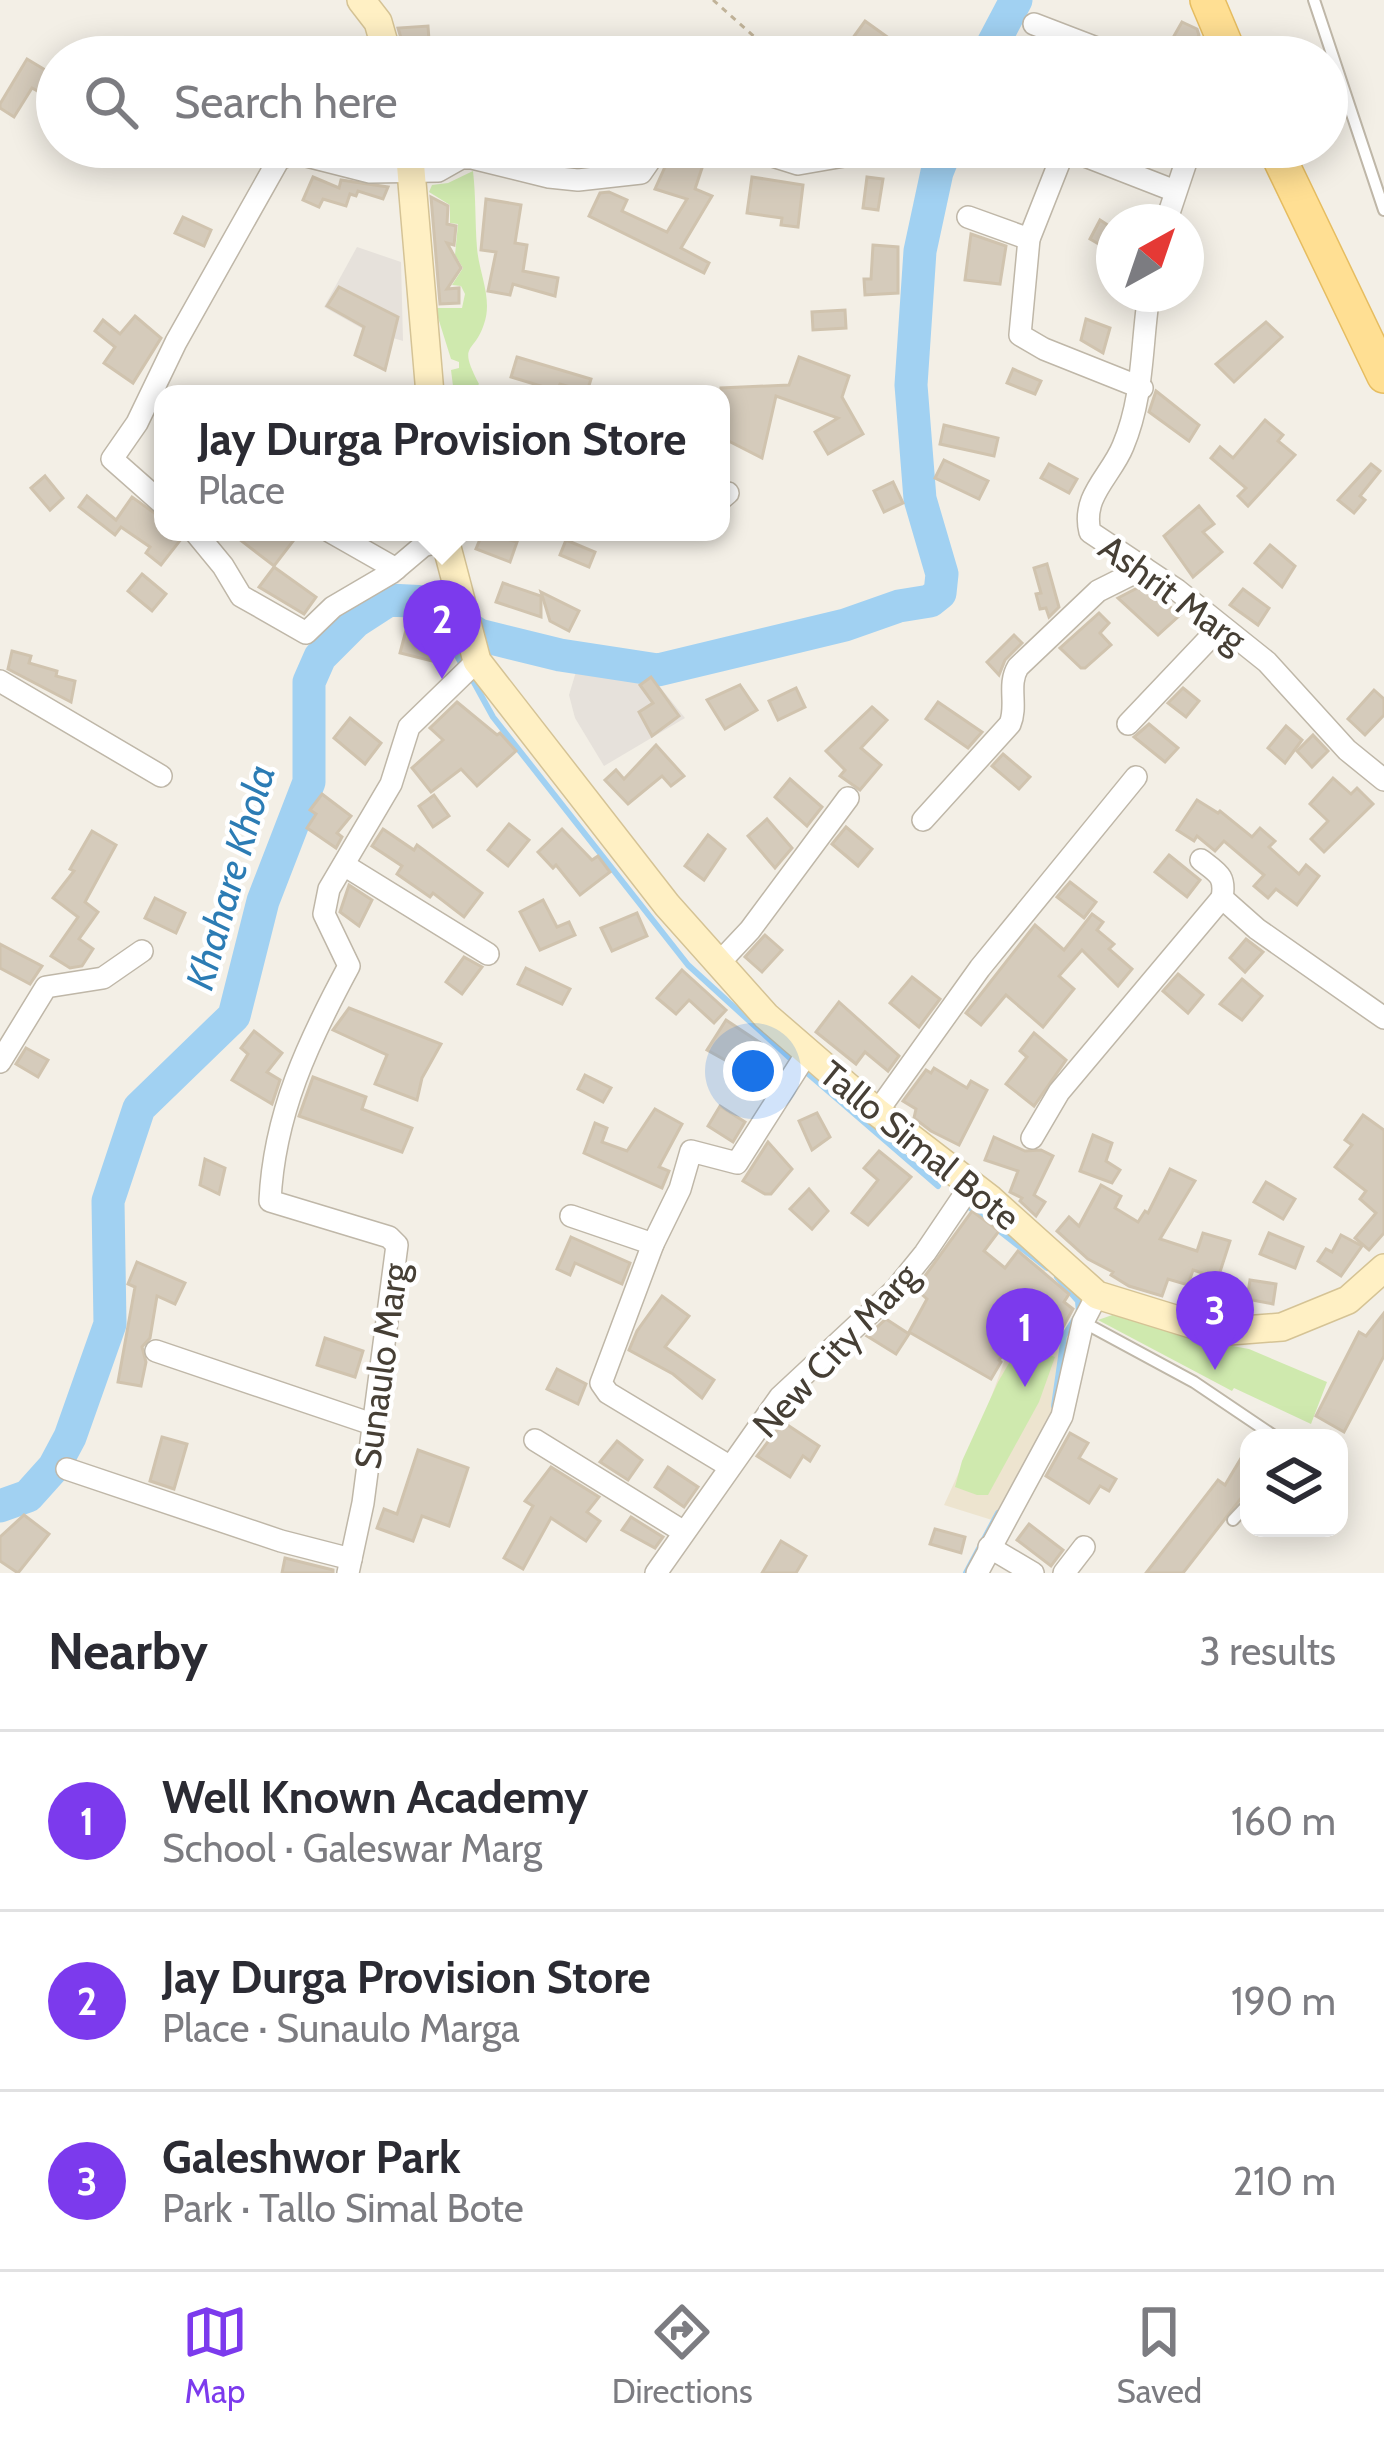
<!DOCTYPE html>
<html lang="en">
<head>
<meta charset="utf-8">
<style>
  :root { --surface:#fff; --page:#f2f2f3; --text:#2b2b33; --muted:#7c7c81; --line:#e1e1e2; --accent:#7c3aed }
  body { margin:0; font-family:Cabin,sans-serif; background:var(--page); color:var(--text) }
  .controls { position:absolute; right:36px; bottom:36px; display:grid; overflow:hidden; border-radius:24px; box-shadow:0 6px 30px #0003 }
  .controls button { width:108px; height:108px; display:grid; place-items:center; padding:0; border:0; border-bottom:3px solid var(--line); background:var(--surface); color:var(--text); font:60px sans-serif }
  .compass { position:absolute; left:1096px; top:204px; width:108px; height:108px; border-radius:50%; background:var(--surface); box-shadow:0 6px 30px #0003; rotate:40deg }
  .you { position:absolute; left:753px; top:1071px; width:42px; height:42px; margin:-30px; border:9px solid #fff; border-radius:50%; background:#1a73e8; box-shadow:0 0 0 18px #1a73e833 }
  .badge { display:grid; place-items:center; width:78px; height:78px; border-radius:50%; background:var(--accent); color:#fff; font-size:39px; font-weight:700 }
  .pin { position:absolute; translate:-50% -99px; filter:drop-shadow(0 3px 6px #0008) }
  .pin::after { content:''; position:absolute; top:63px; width:42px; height:36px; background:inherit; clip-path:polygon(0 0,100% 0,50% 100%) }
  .popup { position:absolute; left:154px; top:385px; width:576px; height:156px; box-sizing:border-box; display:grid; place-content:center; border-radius:24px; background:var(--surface); filter:drop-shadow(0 3px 9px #0005); font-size:39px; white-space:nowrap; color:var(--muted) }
  .popup b { font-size:45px; color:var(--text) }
  .popup::after { content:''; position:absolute; left:50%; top:100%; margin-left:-24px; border:24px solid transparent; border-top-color:var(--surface) }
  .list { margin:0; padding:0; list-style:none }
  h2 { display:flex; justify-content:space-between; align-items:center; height:156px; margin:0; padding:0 48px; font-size:51px }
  h2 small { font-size:39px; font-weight:400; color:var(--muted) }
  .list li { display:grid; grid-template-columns:78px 1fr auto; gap:36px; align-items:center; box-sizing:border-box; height:180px; padding:0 48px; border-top:3px solid var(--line) }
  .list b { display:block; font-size:45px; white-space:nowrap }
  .list p { margin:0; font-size:39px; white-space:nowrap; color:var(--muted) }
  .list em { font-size:39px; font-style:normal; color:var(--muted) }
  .icon { flex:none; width:66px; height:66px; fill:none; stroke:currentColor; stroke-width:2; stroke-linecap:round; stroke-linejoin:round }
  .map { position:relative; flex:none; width:1384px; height:1573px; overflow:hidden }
  .search { position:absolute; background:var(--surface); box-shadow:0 6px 30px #0003; left:36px; right:36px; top:36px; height:132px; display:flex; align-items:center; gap:30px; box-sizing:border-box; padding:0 42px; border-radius:66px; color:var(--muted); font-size:45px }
  .sheet { height:696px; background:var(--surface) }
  nav { display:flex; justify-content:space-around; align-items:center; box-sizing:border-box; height:168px; border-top:3px solid var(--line); background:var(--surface); font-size:33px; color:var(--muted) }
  nav a { display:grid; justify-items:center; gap:6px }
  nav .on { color:var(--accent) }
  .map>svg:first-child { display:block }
</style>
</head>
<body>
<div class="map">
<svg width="1384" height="1573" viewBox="0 0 1384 1573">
  <rect width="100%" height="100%" fill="#f3efe6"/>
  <g fill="#e6e1db">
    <polygon points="357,247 401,262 403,341 363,329 324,307"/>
    <polygon points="578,665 651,676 685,718 604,766 575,718 569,695"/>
  </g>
  <polygon fill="#ede4cf" points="1017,1250 1045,1270 1022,1326 1061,1344 1050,1425 992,1520 944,1505 984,1417 1005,1359 958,1332"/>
  <g fill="#cfe9ae">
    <path d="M473,171C476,197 475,223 477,248C479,273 493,299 484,324C474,355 457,342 479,384L471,394H454L451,370L459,368V362L451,359L435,308H462L465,294L461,286L452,285L463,268L455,255L458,224L450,223V205L429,192L432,185L448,183Z"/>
    <polygon points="1118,1313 1199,1340 1249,1349 1327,1382 1311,1424 1234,1388 1232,1391 1098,1320"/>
    <polygon points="1020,1344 1055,1357 1039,1402 988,1495 977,1495 955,1487 962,1461 998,1382"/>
  </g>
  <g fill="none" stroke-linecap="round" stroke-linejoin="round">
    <g stroke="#a1d1f2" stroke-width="6">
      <polyline points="428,602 461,663"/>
      <polyline points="471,677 493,717 688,965 790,1058"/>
      <polyline points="805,1071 938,1186"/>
      <polyline points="969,1207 1047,1268"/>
      <polyline points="1054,1406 1064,1336 1079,1312 1078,1301 1057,1277"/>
      <polyline points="966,1573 998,1513"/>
    </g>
    <g stroke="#a1d1f2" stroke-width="33">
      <polyline points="986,57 1016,0"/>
      <polyline points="0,1506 28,1496 54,1467 70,1437 110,1324 108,1201 139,1108 234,1016 263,901 309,782 309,682 320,657 355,622 389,600 428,602 479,635 560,655 658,670 845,625 899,606 930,601 940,593 942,574 920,499 911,385 920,251 937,172 947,147"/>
    </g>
  </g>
  <g fill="#d5cbbb" stroke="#d0c3ae" stroke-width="3">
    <polygon points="865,21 893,41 881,57 852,39"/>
    <polygon points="1182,22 1197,29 1199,35 1187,57 1162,57"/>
    <polygon points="428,26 429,40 467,38 468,52 406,55 398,28"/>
    <polygon points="27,59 57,77 57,102 32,88 14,117 0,108 0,104"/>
    <polygon points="674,147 691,152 693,147 709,147 695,189 712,196 681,248 709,263 704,273 589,216 600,193 609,192 627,200 622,211 667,232 687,199 655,189"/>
    <polygon points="871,147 923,147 917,165"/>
    <polygon points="313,177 339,188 341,180 388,187 383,199 358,191 356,196 350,194 346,206 323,199 319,207 303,200"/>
    <polygon points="752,177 803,185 798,227 781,225 782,218 747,213"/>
    <polygon points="867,177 883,179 878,210 863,208"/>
    <polygon points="431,197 448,206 447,224 456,226 454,245 447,243 461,268 447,289 459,288 459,303 440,304"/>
    <polygon points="486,199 521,205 515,243 527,245 523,271 558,278 555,296 513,284 510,295 488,291 496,252 481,250"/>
    <polygon points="183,217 211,230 204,246 175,233"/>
    <polygon points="1100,220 1114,229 1114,253 1090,239"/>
    <polygon points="971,234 1006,246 1000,284 965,280"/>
    <polygon points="873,245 898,247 898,293 865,295 864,279 871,279"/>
    <polygon points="339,287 398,317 385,370 355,355 364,327 327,306"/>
    <polygon points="845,310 846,328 813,330 812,312"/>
    <polygon points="135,316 161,338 133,383 104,363 115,347 95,331 103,320 120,334"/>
    <polygon points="1086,319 1110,328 1103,353 1081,340"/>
    <polygon points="1266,322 1282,337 1234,382 1216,364"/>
    <polygon points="517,357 591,379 587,392 560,384 557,391 511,377"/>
    <polygon points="799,357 849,376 842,397 863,434 828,454 815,432 838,418 776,396 762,458 721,437 721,388 789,385"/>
    <polygon points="1013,369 1041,381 1035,394 1007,383"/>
    <polygon points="1156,391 1199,425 1189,441 1149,412"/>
    <polygon points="1265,420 1283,435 1278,441 1295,455 1248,506 1238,496 1246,488 1211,458 1220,447 1233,458"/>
    <polygon points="944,425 998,438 994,456 940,444"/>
    <polygon points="944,460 988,481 979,499 935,478"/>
    <polygon points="1049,464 1077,479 1069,493 1041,478"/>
    <polygon points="1371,464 1380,471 1360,496 1365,500 1354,513 1338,500"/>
    <polygon points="45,476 63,498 50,510 31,488"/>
    <polygon points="893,482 903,503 884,512 874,491"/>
    <polygon points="87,496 116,520 132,497 163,519 163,532 175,532 182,538 161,565 146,553 150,547 121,527 115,535 79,507"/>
    <polygon points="1199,506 1214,524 1203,532 1222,552 1193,577 1164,536"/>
    <polygon points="230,532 300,532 274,566"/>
    <polygon points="483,532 517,542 510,562 476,549"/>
    <polygon points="566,540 595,552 589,567 560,555"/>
    <polygon points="1270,545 1295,566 1282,587 1255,563"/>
    <polygon points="1047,564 1059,607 1049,617 1046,608 1040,609 1036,594 1041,593 1034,568"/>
    <polygon points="274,567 316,597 304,614 259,587"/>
    <polygon points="142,574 166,594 152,611 128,591"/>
    <polygon points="503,583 541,596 541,617 496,602"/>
    <polygon points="1143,585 1180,615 1158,635 1118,598"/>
    <polygon points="1243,589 1269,608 1258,625 1230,605"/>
    <polygon points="541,592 579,611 569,631 550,621"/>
    <polygon points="1099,613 1109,623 1100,633 1111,645 1085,668 1081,668 1060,648"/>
    <polygon points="406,630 438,637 432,661 400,653"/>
    <polygon points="1014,635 1022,643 1005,660 999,675 987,662"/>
    <polygon points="12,651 31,656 29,663 57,671 56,676 75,681 71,702 8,669"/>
    <polygon points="651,677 679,716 652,736 639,712 653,703 640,685"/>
    <polygon points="740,685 757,710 725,729 707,700"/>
    <polygon points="796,688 805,707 778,720 769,701"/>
    <polygon points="1183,688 1199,701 1186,717 1168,703"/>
    <polygon points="1374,690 1384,699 1384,715 1365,735 1348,719"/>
    <polygon points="457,702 497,735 500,733 516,751 477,786 461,769 431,792 412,768 443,740 430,728"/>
    <polygon points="938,702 982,732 968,748 926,719"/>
    <polygon points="872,707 887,720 861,748 881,765 860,790 840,776 845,770 826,751"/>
    <polygon points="350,718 381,743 365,764 334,738"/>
    <polygon points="1149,724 1178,748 1165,762 1134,737"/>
    <polygon points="1286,726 1302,740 1285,763 1268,748"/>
    <polygon points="1313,735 1328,751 1312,767 1297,751"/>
    <polygon points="656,745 684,776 671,786 662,776 628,804 605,780 616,770 624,779"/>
    <polygon points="1003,754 1030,777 1019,789 992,766"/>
    <polygon points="1333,778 1351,794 1357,788 1373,804 1324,852 1311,839 1328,821 1310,804"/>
    <polygon points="790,779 822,807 807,826 775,797"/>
    <polygon points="322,794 351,816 337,833 342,837 336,848 307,828 316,814 310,810"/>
    <polygon points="434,795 449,816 433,827 419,806"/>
    <polygon points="1197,800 1218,813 1220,811 1252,837 1260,828 1275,841 1269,847 1299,874 1306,865 1319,876 1297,905 1276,889 1268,898 1254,886 1264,875 1224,841 1215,851 1197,836 1194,841 1177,830"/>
    <polygon points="767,819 792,848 775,868 748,836"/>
    <polygon points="509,824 529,840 508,866 488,850"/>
    <polygon points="846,827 872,849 858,866 832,844"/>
    <polygon points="383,829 414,850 417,845 482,893 464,917 433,893 430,897 397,874 402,866 372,846"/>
    <polygon points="562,829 592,860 598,856 610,872 580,895 556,865 553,868 538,852"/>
    <polygon points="92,831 116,845 85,902 98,912 79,939 93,949 82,966 70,968 51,956 78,917 53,898 74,871 70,869"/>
    <polygon points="708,835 725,849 704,880 685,866"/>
    <polygon points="1169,855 1200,880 1187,897 1155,872"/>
    <polygon points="1070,882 1096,902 1084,918 1057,897"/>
    <polygon points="349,885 372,900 359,926 340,912"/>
    <polygon points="155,898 185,913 176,933 145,918"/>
    <polygon points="543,900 557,927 569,922 575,935 540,950 520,912"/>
    <polygon points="637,913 647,936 612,951 601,928"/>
    <polygon points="1092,914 1103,922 1097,930 1114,944 1109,949 1132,969 1118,986 1082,950 1059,976 1074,989 1043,1027 1006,995 981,1025 966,1013 1035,925 1064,950"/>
    <polygon points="765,935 782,950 762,972 745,957"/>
    <polygon points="1246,939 1263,952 1245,972 1230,958"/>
    <polygon points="0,944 42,966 30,984 0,968"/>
    <polygon points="464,957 482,967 462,994 446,982"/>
    <polygon points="526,968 570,989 562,1004 518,984"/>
    <polygon points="682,970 726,1010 714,1023 689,1000 676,1014 657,998"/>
    <polygon points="1178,974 1203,995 1188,1013 1163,991"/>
    <polygon points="912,977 940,999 919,1027 890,1003"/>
    <polygon points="1242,979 1262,996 1242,1020 1220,1004"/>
    <polygon points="839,1002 899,1056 888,1071 865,1052 856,1064 816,1032"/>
    <polygon points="349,1008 441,1044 422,1078 417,1100 375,1084 387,1055 333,1030"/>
    <polygon points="726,1020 768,1048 752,1075 707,1050"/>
    <polygon points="254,1031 282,1053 267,1072 280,1080 272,1104 232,1080 248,1054 241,1048"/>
    <polygon points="1034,1033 1066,1060 1034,1106 1006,1084 1027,1057 1020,1051"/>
    <polygon points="26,1048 48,1060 38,1077 16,1064"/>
    <polygon points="934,1068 967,1088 971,1081 987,1090 959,1145 931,1131 914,1118 916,1109 903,1101 926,1070 931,1073"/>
    <polygon points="585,1075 611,1088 603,1102 578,1089"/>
    <polygon points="313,1077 366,1097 362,1109 412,1128 402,1152 299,1116"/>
    <polygon points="720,1106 745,1122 733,1142 708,1126"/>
    <polygon points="655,1109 682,1124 659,1167 669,1171 662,1188 584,1153 595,1123 607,1128 602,1142 627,1151"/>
    <polygon points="817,1113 830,1137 812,1150 799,1121"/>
    <polygon points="1363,1115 1384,1130 1384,1233 1369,1250 1355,1238 1376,1213 1360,1199 1366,1191 1335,1167 1352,1145 1345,1140"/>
    <polygon points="1093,1135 1112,1143 1106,1161 1120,1170 1112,1183 1080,1171"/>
    <polygon points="994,1137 1025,1151 1041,1150 1053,1156 1034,1195 1045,1202 1036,1216 1020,1201 1022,1198 1010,1192 1018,1171 985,1160"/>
    <polygon points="768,1142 792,1169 771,1194 765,1194 743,1181"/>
    <polygon points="879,1151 911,1177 868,1225 852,1213 878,1180 864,1168"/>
    <polygon points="205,1159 225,1168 219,1194 200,1185"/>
    <polygon points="1170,1169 1195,1181 1160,1239 1197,1251 1203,1233 1230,1241 1218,1278 1193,1270 1188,1285 1168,1279 1162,1296 1129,1286 1111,1275 1113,1272 1088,1259 1057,1231 1069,1217 1079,1226 1101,1185 1121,1196 1115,1208 1138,1222 1145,1211 1148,1213"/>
    <polygon points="1266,1182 1295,1199 1283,1219 1254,1202"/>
    <polygon points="809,1189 828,1211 812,1229 790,1209"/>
    <polygon points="972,1211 999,1231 984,1251 1005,1268 1018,1251 1069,1294 1064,1302 1073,1309 1057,1338 1046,1329 1055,1318 1025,1299 1020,1306 1008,1298 990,1322 1014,1340 999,1360 1001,1362 991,1379 909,1332 927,1299 918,1291 925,1282 922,1280"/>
    <polygon points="1269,1233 1303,1247 1295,1268 1260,1254"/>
    <polygon points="1341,1235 1362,1246 1341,1276 1318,1261 1326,1249 1332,1252"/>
    <polygon points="571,1237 630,1263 622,1284 575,1263 570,1275 557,1269"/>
    <polygon points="137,1262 185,1283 175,1304 157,1296 150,1338 142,1347 146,1362 141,1386 118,1382 135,1287 128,1284"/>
    <polygon points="1250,1280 1276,1284 1273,1304 1247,1299"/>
    <polygon points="662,1296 689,1316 665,1347 714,1380 702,1398 673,1374 629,1350 637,1331"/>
    <polygon points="1384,1313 1384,1356 1344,1432 1316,1416 1359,1332 1366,1336"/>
    <polygon points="886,1319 909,1334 896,1354 867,1336"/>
    <polygon points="325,1338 363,1351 355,1377 317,1365"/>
    <polygon points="557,1369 586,1384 578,1404 547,1389"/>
    <polygon points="783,1422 819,1446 810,1461 803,1456 790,1477 757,1456"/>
    <polygon points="1070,1433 1088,1443 1079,1458 1116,1479 1109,1491 1100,1486 1089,1503 1046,1476"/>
    <polygon points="162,1437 187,1444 174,1489 150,1481"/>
    <polygon points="617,1441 642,1460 628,1480 600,1462"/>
    <polygon points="1249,1445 1249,1488 1183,1573 1146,1573 1218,1480 1225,1485"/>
    <polygon points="418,1450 468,1468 449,1526 422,1516 413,1541 377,1528 384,1509 397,1514"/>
    <polygon points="551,1467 599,1497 587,1512 600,1521 586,1541 551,1518 523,1569 504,1558 533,1506 525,1501"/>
    <polygon points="668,1467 698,1487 684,1507 655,1487"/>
    <polygon points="24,1515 49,1534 18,1573 0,1561 0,1537"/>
    <polygon points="631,1517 663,1537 655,1548 622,1530"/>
    <polygon points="1029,1524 1063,1550 1051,1566 1017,1540"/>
    <polygon points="935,1529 965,1537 961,1553 930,1544"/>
    <polygon points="781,1541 806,1556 796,1573 762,1573"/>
    <polygon points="285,1558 333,1570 333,1573 282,1573"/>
  </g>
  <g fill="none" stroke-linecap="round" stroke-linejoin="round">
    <g stroke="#bfb7a8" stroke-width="14">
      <g id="service">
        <polyline points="1314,0 1384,210"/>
        <polyline points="1083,1322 1194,1382 1277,1438"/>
        <polyline points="1233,1520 1249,1503"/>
      </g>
    </g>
    <g stroke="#bfb7a8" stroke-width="24">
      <g id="minor">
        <polyline points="1034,24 1120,57"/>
        <polyline points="744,147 798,164 850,155 855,147"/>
        <polyline points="1062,147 1175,191"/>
        <polyline points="1065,148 1029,239 1020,335 1044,349 1142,388"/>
        <polyline points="968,217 1029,239"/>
        <polyline points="1166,222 1191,147"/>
        <path d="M1149,294C1141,346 1144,396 1123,446C1111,476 1081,496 1090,532L1177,590L1267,662L1347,750L1384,780"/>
        <polyline points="721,499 728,493"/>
        <polyline points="163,504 112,459 137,423 176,342 279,159 295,153 370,172 438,171 461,158 472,158 549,177 578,180 641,173 659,147"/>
        <polyline points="195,532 223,566 241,596 306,633 333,607 391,573 423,546 444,540"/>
        <polyline points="331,532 396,569"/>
        <polyline points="0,681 161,776"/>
        <polyline points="1128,724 1220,627"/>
        <path d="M923,820L1010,724C1018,705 1007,685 1018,667L1098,591L1144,568"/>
        <path d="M1201,860C1218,873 1226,876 1222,898L1257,929L1384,1018"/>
        <polyline points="344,865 488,954"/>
        <polyline points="718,964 750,930 848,798"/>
        <polyline points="0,1062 46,987 103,978 142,951"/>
        <polyline points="877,1112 980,968 1136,777"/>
        <polyline points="1032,1138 1059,1092 1222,898"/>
        <polyline points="571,1216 653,1244"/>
        <polyline points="156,1351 372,1424"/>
        <polyline points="535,1440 684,1532"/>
        <polyline points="729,1466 608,1393 601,1383 653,1244 680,1189 691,1151 737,1163 807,1053"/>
        <polyline points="67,1469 281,1541 351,1559"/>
        <polyline points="989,1547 1033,1573"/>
        <path d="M348,1573L363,1503L397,1245L389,1237L270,1201C274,1114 308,1042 349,966L324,914L329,889L391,784L409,727L477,661"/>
        <polyline points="656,1573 780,1397 895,1290 925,1253 971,1185"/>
        <polyline points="977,1573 1062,1416 1083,1322 1097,1295"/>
        <polyline points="1064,1573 1084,1547"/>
      </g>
    </g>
    <g stroke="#d5c395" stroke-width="30">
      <g id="secondary">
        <polyline points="361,0 378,22 388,57"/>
        <polyline points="409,147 430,394"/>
        <polyline points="443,532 477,661 667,905 766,1016 877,1112 990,1199 1097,1295 1217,1332 1282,1327 1348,1300 1384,1268"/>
      </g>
    </g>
    <g stroke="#e6bd61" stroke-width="36">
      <g id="primary">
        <polyline points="1207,0 1231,57"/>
        <polyline points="1274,147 1384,376"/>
      </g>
    </g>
    <polyline stroke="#c1b399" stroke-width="3" stroke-dasharray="6 6" stroke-linecap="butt" points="713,0 766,47 783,57"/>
    <use href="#service" stroke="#fff" stroke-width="10"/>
    <use href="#minor" stroke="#fff" stroke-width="21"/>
    <use href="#secondary" stroke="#fff0c4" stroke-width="27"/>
    <use href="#primary" stroke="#ffdf93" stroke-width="33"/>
  </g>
  <g text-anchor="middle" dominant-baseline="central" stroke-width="9" stroke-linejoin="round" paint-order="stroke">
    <g font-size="36" fill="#463f35" stroke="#fff">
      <text transform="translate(1173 593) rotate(36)">Ashrit Marg</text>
      <text transform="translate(920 1145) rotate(39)">Tallo Simal Bote</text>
      <text transform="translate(835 1350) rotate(-47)">New City Marg</text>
      <text transform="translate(381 1366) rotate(-82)">Sunaulo Marg</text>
    </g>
    <g font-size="39" font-style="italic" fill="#2c7cb4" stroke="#fff">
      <text transform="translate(230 877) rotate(-74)">Khahare Khola</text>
    </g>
  </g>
</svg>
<div class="controls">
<button><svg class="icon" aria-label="layers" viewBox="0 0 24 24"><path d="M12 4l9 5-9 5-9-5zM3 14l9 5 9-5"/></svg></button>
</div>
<svg class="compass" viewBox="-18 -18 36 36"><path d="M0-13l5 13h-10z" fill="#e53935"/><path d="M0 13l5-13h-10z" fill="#7c7c81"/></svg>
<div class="you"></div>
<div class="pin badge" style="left:1025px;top:1387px">1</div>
<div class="pin badge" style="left:442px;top:679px">2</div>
<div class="popup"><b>Jay Durga Provision Store</b>Place</div>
<div class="pin badge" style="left:1215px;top:1370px">3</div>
<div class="search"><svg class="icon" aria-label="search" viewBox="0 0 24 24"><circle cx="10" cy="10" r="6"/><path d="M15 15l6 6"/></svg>Search here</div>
</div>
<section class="sheet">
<h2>Nearby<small>3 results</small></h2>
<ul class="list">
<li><span class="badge">1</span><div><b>Well Known Academy</b><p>School · Galeswar Marg</p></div><em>160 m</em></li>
<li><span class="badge">2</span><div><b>Jay Durga Provision Store</b><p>Place · Sunaulo Marga</p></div><em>190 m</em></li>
<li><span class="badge">3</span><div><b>Galeshwor Park</b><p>Park · Tallo Simal Bote</p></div><em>210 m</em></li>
</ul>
</section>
<nav>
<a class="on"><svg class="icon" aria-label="map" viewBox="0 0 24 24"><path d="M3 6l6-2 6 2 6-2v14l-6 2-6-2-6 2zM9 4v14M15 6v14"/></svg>Map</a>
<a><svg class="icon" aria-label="directions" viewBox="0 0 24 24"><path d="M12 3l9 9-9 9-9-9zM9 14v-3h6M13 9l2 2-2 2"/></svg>Directions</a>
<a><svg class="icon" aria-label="saved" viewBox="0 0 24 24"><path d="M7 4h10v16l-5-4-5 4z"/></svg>Saved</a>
</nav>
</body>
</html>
